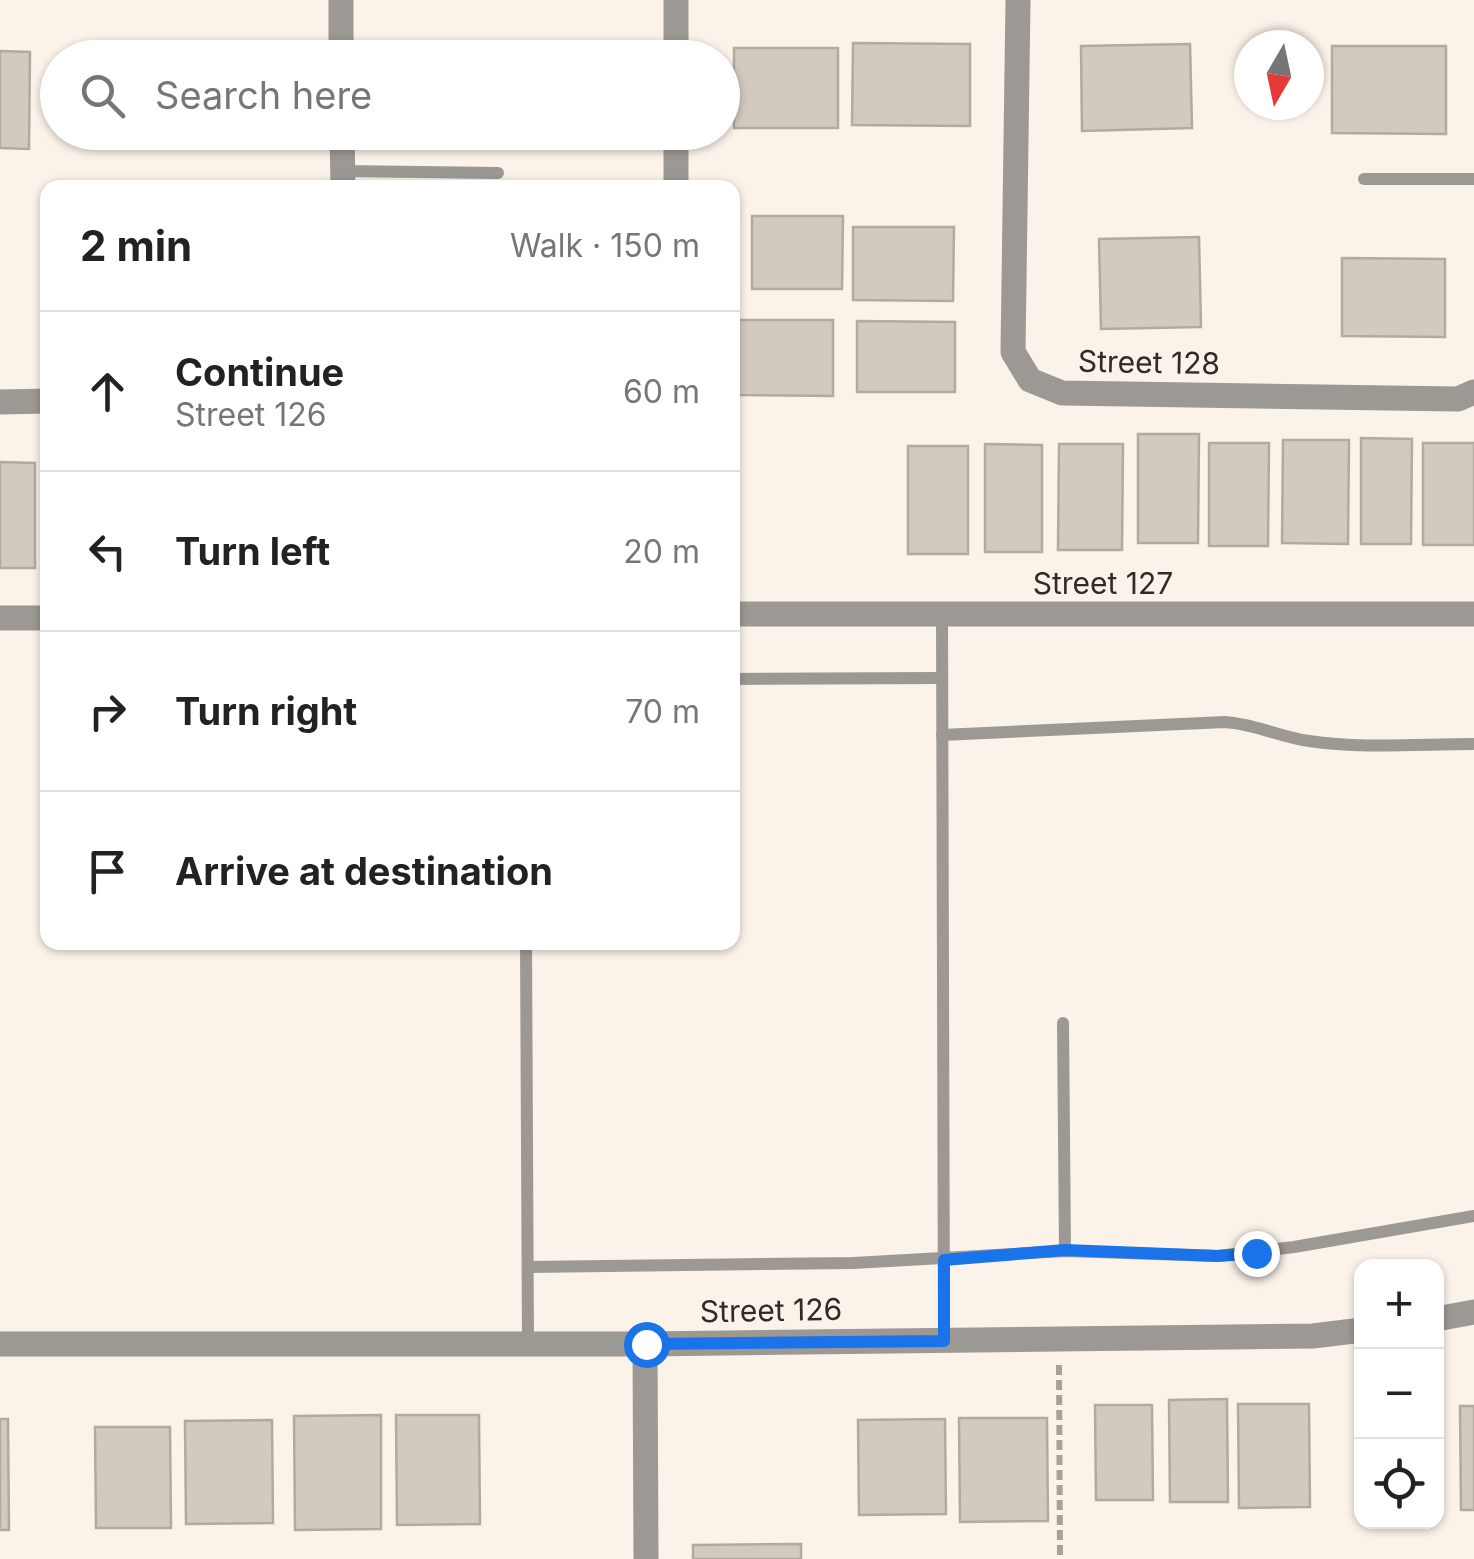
<!DOCTYPE html>
<html lang="en">
<head>
<meta charset="utf-8">
<style>
  :root { --surface:#fff; --page:#f6f6f6; --text:#222; --muted:#767676; --line:#e0e0e0 }
  body { margin:0; font-family:Inter,sans-serif; background:var(--page); color:var(--text) }
  .controls { position:absolute; right:30px; bottom:30px; display:grid; overflow:hidden; border-radius:20px; box-shadow:0 2px 8px #0004 }
  .controls button { width:90px; height:90px; display:grid; place-items:center; padding:0; border:0; border-bottom:2px solid var(--line); background:var(--surface); color:var(--text); font:50px sans-serif }
  .compass { position:absolute; left:1234px; top:30px; width:90px; height:90px; border-radius:50%; background:var(--surface); box-shadow:0 2px 8px #0004; rotate:189deg }
  .stop { position:absolute; width:30px; height:30px; margin:-22px; border:8px solid #1a73e8; border-radius:50%; background:#fff }
  .stop.end { background:#1a73e8; border-color:#fff; box-shadow:0 2px 10px #0008 }
  .list { margin:0; padding:0; list-style:none }
  h2 { display:flex; justify-content:space-between; align-items:center; height:130px; margin:0; padding:0 40px; font-size:42px }
  h2 small { font-size:32px; font-weight:400; color:var(--muted) }
  .list li { display:grid; grid-template-columns:65px 1fr auto; gap:30px; align-items:center; box-sizing:border-box; height:160px; padding:0 40px; border-top:2px solid var(--line) }
  .list b { display:block; font-size:38px; white-space:nowrap }
  .list p { margin:0; font-size:32px; white-space:nowrap; color:var(--muted) }
  .list em { font-size:32px; font-style:normal; color:var(--muted) }
  .icon { flex:none; width:55px; height:55px; fill:none; stroke:currentColor; stroke-width:2; stroke-linecap:round; stroke-linejoin:round }
  .map { position:relative; flex:none; width:1474px; height:1559px; overflow:hidden }
  .search { position:absolute; background:var(--surface); box-shadow:0 2px 8px #0004; left:40px; top:40px; width:700px; height:110px; display:flex; align-items:center; gap:25px; box-sizing:border-box; padding:0 35px; border-radius:55px; color:var(--muted); font-size:38px }
  .panel { position:absolute; background:var(--surface); box-shadow:0 2px 8px #0004; left:40px; top:180px; width:700px; height:770px; border-radius:20px }
  .map>svg:first-child { display:block }
</style>
</head>
<body>
<div class="map">
<svg width="1474" height="1559" viewBox="0 0 1474 1559">
  <rect width="100%" height="100%" fill="#fbf2e9"/>
  <g fill="#d2cac1" stroke="#b2aaa1" stroke-width="2.5">
    <polygon points="853,43 970,44 970,126 852,125"/>
    <polygon points="1190,44 1192,128 1082,131 1081,46"/>
    <polygon points="1332,46 1446,46 1446,134 1332,133"/>
    <polygon points="167,48 255,49 254,58 167,58"/>
    <rect x="734" y="48" width="104" height="80"/>
    <rect x="514" y="50" width="104" height="8"/>
    <polygon points="0,51 30,52 29,149 0,148"/>
    <polygon points="409,54 493,55 493,58 409,58"/>
    <rect x="166" y="132" width="88" height="6"/>
    <polygon points="752,216 843,216 842,289 752,289"/>
    <polygon points="853,227 954,227 953,301 853,300"/>
    <polygon points="1199,237 1201,327 1101,329 1099,239"/>
    <polygon points="1342,258 1445,259 1445,337 1342,336"/>
    <polygon points="737,320 833,320 833,396 737,395"/>
    <polygon points="857,321 955,322 955,392 857,392"/>
    <polygon points="1138,434 1199,434 1198,543 1138,543"/>
    <polygon points="1361,438 1412,439 1411,544 1361,544"/>
    <polygon points="1283,440 1349,440 1348,544 1282,543"/>
    <polygon points="1209,443 1269,443 1268,546 1209,546"/>
    <rect x="1423" y="443" width="51" height="102"/>
    <polygon points="985,444 1042,445 1042,552 985,552"/>
    <polygon points="1059,444 1123,444 1122,550 1058,550"/>
    <rect x="908" y="446" width="60" height="108"/>
    <polygon points="0,462 35,463 35,568 0,568"/>
    <polygon points="1227,1399 1228,1502 1170,1502 1169,1400"/>
    <polygon points="1238,1404 1309,1404 1310,1507 1239,1508"/>
    <polygon points="1095,1405 1152,1405 1153,1500 1096,1500"/>
    <polygon points="1460,1406 1474,1406 1474,1510 1461,1510"/>
    <polygon points="381,1415 381,1529 295,1530 294,1416"/>
    <polygon points="396,1415 479,1415 480,1524 397,1525"/>
    <polygon points="959,1418 1047,1418 1048,1521 960,1522"/>
    <polygon points="0,1419 8,1419 9,1530 0,1530"/>
    <polygon points="945,1419 946,1514 859,1515 858,1420"/>
    <polygon points="272,1420 273,1523 186,1524 185,1421"/>
    <polygon points="95,1427 170,1427 171,1528 96,1528"/>
    <polygon points="801,1544 801,1559 693,1559 693,1545"/>
  </g>
  <g fill="none" stroke-linecap="round" stroke-linejoin="round">
    <polyline stroke="#a8a19a" stroke-width="6" stroke-dasharray="10 5" stroke-linecap="butt" points="1059,1365 1060,1559"/>
    <g stroke="#9c9894" stroke-width="12">
      <polyline points="343,171 498,173"/>
      <polyline points="1364,179 1474,179"/>
      <polyline points="942,616 944,1341"/>
      <polyline points="732,679 942,678"/>
      <path d="M942,735L1225,722C1255,724 1280,737 1309,741C1362,749 1420,744 1474,744"/>
      <polyline points="526,942 528,1344"/>
      <polyline points="1063,1023 1065,1251"/>
      <polyline points="528,1267 853,1263 1065,1251 1218,1256 1294,1247 1474,1216"/>
    </g>
    <g stroke="#9c9894" stroke-width="25">
      <polyline points="341,0 341,58"/>
      <polyline points="1018,0 1013,352 1030,380 1062,393 1458,399 1474,392"/>
      <polyline points="676,58 676,0"/>
      <polyline points="342,132 343,188"/>
      <polyline points="676,188 676,132"/>
      <polyline points="0,402 48,401"/>
      <polyline points="732,614 1474,614"/>
      <polyline points="0,618 48,618"/>
      <polyline points="1436,1319 1474,1312"/>
      <polyline points="0,1344 645,1344 1313,1336 1362,1330"/>
      <polyline points="645,1344 646,1559"/>
    </g>
  </g>
  <g fill="none" stroke-linecap="round" stroke-linejoin="round">
    <polyline stroke="#1a73e8" stroke-width="12" points="646,1344 944,1341 944,1260 1065,1250 1218,1256 1256,1253"/>
  </g>
  <g text-anchor="middle" dominant-baseline="central" stroke-width="9" stroke-linejoin="round" paint-order="stroke">
    <g font-size="30" fill="#2f2c28" stroke="#fbf2e9">
      <text transform="translate(1149 362) rotate(1)">Street 128</text>
      <text x="1103" y="583">Street 127</text>
      <text transform="translate(771 1310) rotate(-1)">Street 126</text>
    </g>
  </g>
</svg>
<div class="controls">
<button>+</button>
<button>−</button>
<button><svg class="icon" aria-label="locate" viewBox="0 0 24 24"><circle cx="12" cy="12" r="6"/><path d="M12 2v4M12 18v4M2 12h4M18 12h4"/></svg></button>
</div>
<svg class="compass" viewBox="-18 -18 36 36"><path d="M0-13l5 13h-10z" fill="#e53935"/><path d="M0 13l5-13h-10z" fill="#767676"/></svg>
<div class="stop" style="left:646px;top:1344px"></div>
<div class="stop end" style="left:1256px;top:1253px"></div>
<div class="search"><svg class="icon" aria-label="search" viewBox="0 0 24 24"><circle cx="10" cy="10" r="6"/><path d="M15 15l6 6"/></svg>Search here</div>
<section class="panel">
<h2>2 min<small>Walk · 150 m</small></h2>
<ul class="list">
<li><svg class="icon" aria-label="ahead" viewBox="0 0 24 24"><path d="M12 20V5M6 11l6-6 6 6"/></svg><div><b>Continue</b><p>Street 126</p></div><em>60 m</em></li>
<li><svg class="icon" aria-label="left" viewBox="0 0 24 24"><path d="M17 20v-9H6M10 6l-5 5 5 5"/></svg><div><b>Turn left</b></div><em>20 m</em></li>
<li><svg class="icon" aria-label="right" viewBox="0 0 24 24"><path d="M7 20v-9h11M14 6l5 5-5 5"/></svg><div><b>Turn right</b></div><em>70 m</em></li>
<li><svg class="icon" aria-label="arrive" viewBox="0 0 24 24"><path d="M6 21V4h12l-3 4 3 4H6"/></svg><div><b>Arrive at destination</b></div></li>
</ul>
</section>
</div>
</body>
</html>
